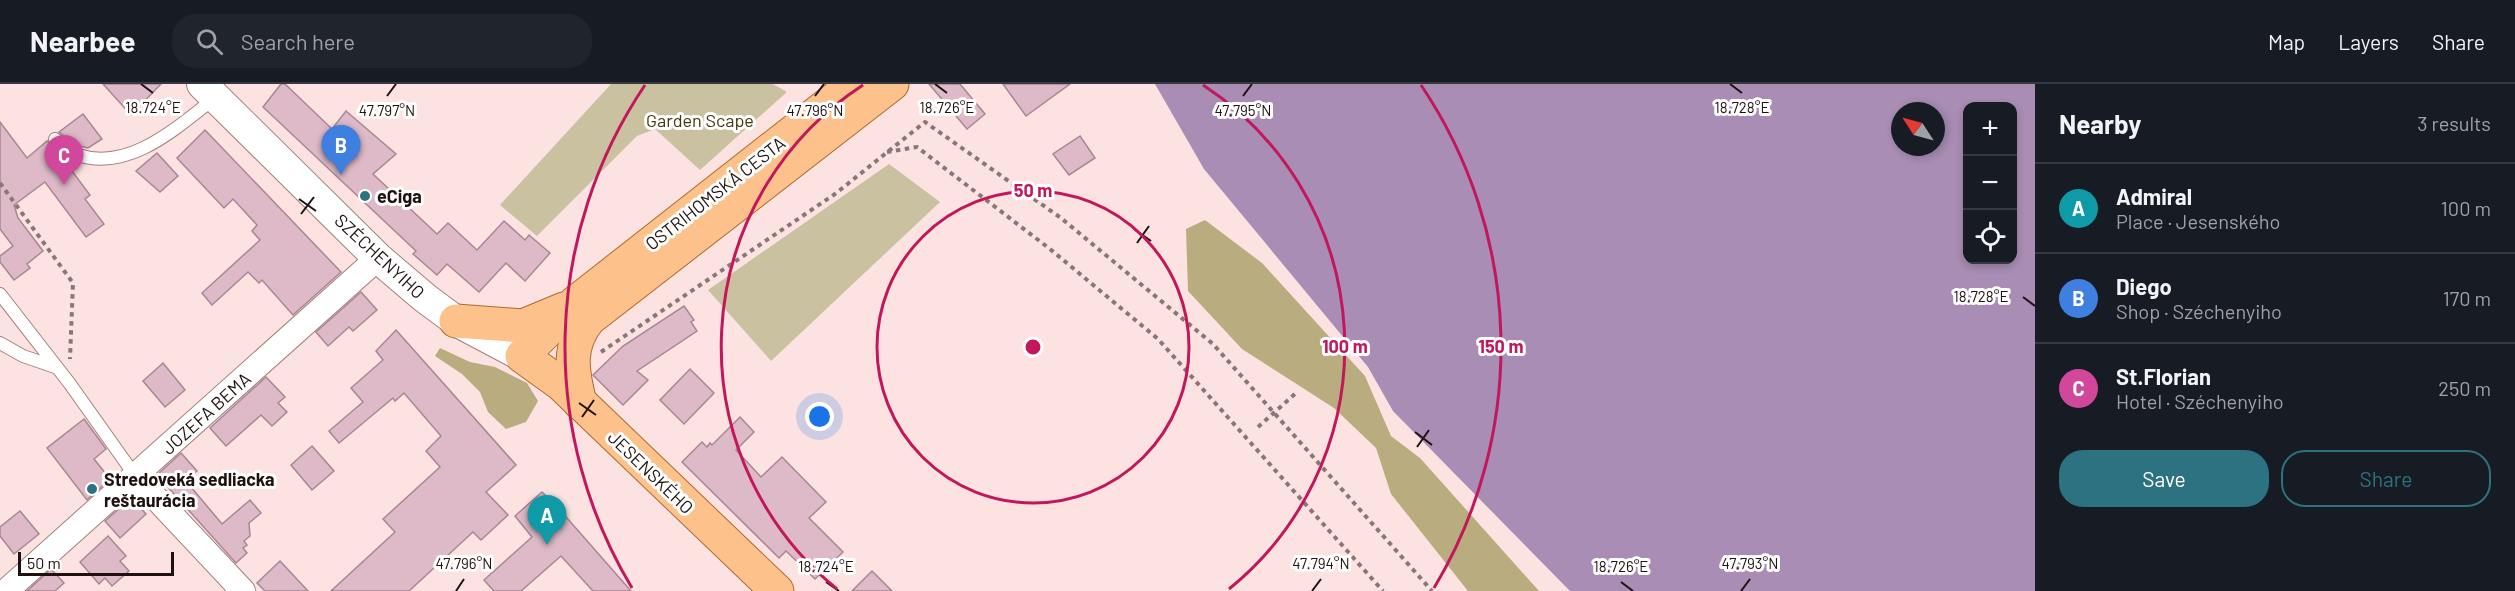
<!DOCTYPE html>
<html lang="en">
<head>
<meta charset="utf-8">
<style>
  :root { --surface:#171b24; --page:#20242c; --text:#f1f3f6; --muted:#9ea1a6; --line:#363941; --accent:#2c7280 }
  body { margin:0; font-family:Barlow,sans-serif; background:var(--page); color:var(--text) }
  .controls { position:absolute; right:18px; top:18px; display:grid; overflow:hidden; border-radius:12px; box-shadow:0 3px 9px #0003 }
  .controls button { width:54px; height:54px; display:grid; place-items:center; padding:0; border:0; border-bottom:2px solid var(--line); background:var(--surface); color:var(--text); font:30px sans-serif }
  .compass { position:absolute; left:1891px; top:18px; width:54px; height:54px; border-radius:50%; background:var(--surface); box-shadow:0 3px 9px #0003; rotate:306deg }
  .scale { position:absolute; left:18px; bottom:15px; width:156px; box-sizing:border-box; padding-left:6px; border:3px solid #1e1110; border-top:0; font-size:16px; line-height:21px; white-space:nowrap; color:#1e1110; -webkit-text-stroke:4px #fff; paint-order:stroke }
  .you { position:absolute; left:820px; top:333px; width:21px; height:21px; margin:-15px; border:4px solid #fff; border-radius:50%; background:#1a73e8; box-shadow:0 0 0 9px #1a73e833 }
  .badge { display:grid; place-items:center; width:39px; height:39px; border-radius:50%; background:var(--accent); color:#fff; font-size:20px; font-weight:700 }
  .pin { position:absolute; translate:-50% -50px; filter:drop-shadow(0 2px 3px #0008) }
  .pin::after { content:''; position:absolute; top:32px; width:21px; height:18px; background:inherit; clip-path:polygon(0 0,100% 0,50% 100%) }
  .list { margin:0; padding:0; list-style:none }
  h2 { display:flex; justify-content:space-between; align-items:center; height:78px; margin:0; padding:0 24px; font-size:26px }
  h2 small { font-size:20px; font-weight:400; color:var(--muted) }
  .list li { display:grid; grid-template-columns:39px 1fr auto; gap:18px; align-items:center; box-sizing:border-box; height:90px; padding:0 24px; border-top:2px solid var(--line) }
  .list b { display:block; font-size:22px; white-space:nowrap }
  .list p { margin:0; font-size:20px; white-space:nowrap; color:var(--muted) }
  .list em { font-size:20px; font-style:normal; color:var(--muted) }
  .actions { display:flex; gap:12px; padding:18px 24px }
  .actions a { flex:1; padding:14px 0; border:2px solid var(--accent); border-radius:24px; text-align:center; font-size:21px; color:var(--accent) }
  .actions .main { background:var(--accent); color:#fff }
  .icon { flex:none; width:33px; height:33px; fill:none; stroke:currentColor; stroke-width:2; stroke-linecap:round; stroke-linejoin:round }
  .map { position:relative; flex:none; width:2035px; height:507px; overflow:hidden }
  header { display:flex; align-items:center; gap:36px; box-sizing:border-box; height:84px; padding:0 30px; background:var(--surface); border-bottom:2px solid var(--line) }
  header strong { font-size:28px }
  nav { display:flex; gap:33px; margin-inline-start:auto; font-size:21px }
  .search { width:420px; height:54px; background:var(--page); display:flex; align-items:center; gap:15px; box-sizing:border-box; padding:0 21px; border-radius:24px; color:var(--muted); font-size:22px }
  main { display:flex }
  aside { flex:1; background:var(--surface) }
  .map>svg:first-child { display:block }
</style>
</head>
<body>
<header>
<strong>Nearbee</strong>
<div class="search"><svg class="icon" aria-label="search" viewBox="0 0 24 24"><circle cx="10" cy="10" r="6"/><path d="M15 15l6 6"/></svg>Search here</div>
<nav><a>Map</a><a>Layers</a><a>Share</a></nav>
</header>
<main>
<div class="map">
<svg width="2035" height="507" viewBox="0 0 2035 507">
  <rect width="100%" height="100%" fill="#fce3e1"/>
  <g fill="#cac1a0">
    <polygon points="611,0 773,0 787,8 700,86 655,45 637,52 537,152 500,121"/>
    <polygon points="889,80 940,118 771,277 708,206"/>
  </g>
  <g fill="#b9ac7e">
    <polygon points="1205,136 1262,179 1365,292 1391,352 1420,374 1539,507 1468,507 1391,410 1376,364 1334,324 1242,265 1188,207 1186,145"/>
    <polygon points="440,264 470,278 495,283 527,299 538,317 526,338 506,345 488,328 480,308 462,290 435,272"/>
  </g>
  <path fill="#a98db4" fill-rule="evenodd" d="M1155,0H2035V507H1570L1393,327L1368,283L1204,85ZM1968,22H2012V176H1968ZM1900,27H1936V63H1900Z"/>
  <g fill="#debac9" stroke="#a88694" stroke-width="1.5">
    <polygon points="103,0 161,0 131,31"/>
    <polygon points="281,0 285,0 332,45 346,27 396,70 373,90 437,150 448,139 477,166 504,137 525,156 529,151 550,169 525,197 506,179 479,208 447,180 437,191 413,170 416,167 263,23"/>
    <polygon points="929,0 960,0 985,30 967,45"/>
    <polygon points="1003,0 1070,0 1026,32"/>
    <polygon points="83,30 102,55 88,64 76,61 59,48"/>
    <polygon points="0,38 27,74 47,57 70,76 66,79 90,111 85,115 104,140 86,153 45,98 14,121 18,134 43,167 27,180 30,184 14,196 0,178 0,172 13,162 0,145"/>
    <polygon points="205,46 341,188 293,231 262,196 259,199 248,188 212,221 202,209 260,156 252,147 257,141 233,115 224,124 177,74"/>
    <polygon points="1080,52 1095,74 1069,91 1053,70"/>
    <polygon points="157,69 178,92 160,108 136,87"/>
    <polygon points="361,208 377,226 353,247 349,243 328,262 316,248"/>
    <polygon points="684,222 694,236 691,238 697,247 637,287 648,296 623,321 593,291 623,262"/>
    <polygon points="396,246 516,381 486,408 508,431 481,456 473,448 409,507 331,507 395,448 383,435 440,383 426,367 441,352 404,309 395,317 393,314 339,359 329,347 363,318 351,304 383,276 376,267"/>
    <polygon points="163,279 185,306 165,323 143,297"/>
    <polygon points="690,285 714,309 684,340 660,316"/>
    <polygon points="266,293 285,313 278,319 287,328 272,342 261,331 226,362 210,344"/>
    <polygon points="740,333 754,348 736,366 761,393 782,373 826,418 809,434 843,468 815,495 786,467 779,474 682,378 702,358 707,363 710,359 712,361"/>
    <polygon points="84,335 106,365 94,375 110,395 87,416 47,364"/>
    <polygon points="312,362 334,387 312,406 291,381"/>
    <polygon points="181,369 197,387 186,397 222,440 250,416 261,429 249,439 250,452 244,457 247,461 243,464 247,469 236,479 157,391"/>
    <polygon points="542,408 560,426 631,507 593,507 561,472 521,507 494,507 484,496 532,453 515,432"/>
    <polygon points="131,414 146,430 120,454 105,437"/>
    <polygon points="20,427 39,450 14,470 0,452 0,443"/>
    <polygon points="108,452 126,472 120,477 129,487 112,502 105,494 99,500 80,478"/>
    <polygon points="280,477 308,507 265,507 257,499"/>
    <polygon points="51,485 64,499 55,507 27,507"/>
    <polygon points="872,487 892,507 852,507"/>
  </g>
  <g fill="none" stroke-linecap="round" stroke-linejoin="round">
    <g stroke="#a47f7b" stroke-width="14">
      <g id="service">
        <path d="M55,55C62,60 70,68 78,71C130,88 177,43 215,14"/>
        <polyline points="0,210 70,300 136,393"/>
        <polyline points="0,259 23,272 55,283"/>
      </g>
    </g>
    <g stroke="#a47f7b" stroke-width="26">
      <g id="minor">
        <polyline points="136,393 243,507"/>
        <polyline points="6,507 378,174"/>
      </g>
    </g>
    <g stroke="#a47f7b" stroke-width="32">
      <polyline id="tertiary" points="202,0 378,174 425,214 456,237 522,272"/>
    </g>
    <g stroke="#ae6a2f" stroke-width="35">
      <g id="primary">
        <polyline points="593,232 892,0"/>
        <polyline points="456,237 523,242 564,225"/>
        <path d="M580,319C572,287 567,262 589,235"/>
        <polyline points="777,507 561,300 522,272 576,218 854,0"/>
      </g>
    </g>
    <g stroke="#8a7775" stroke-width="4" stroke-dasharray="4.5 4.5" stroke-linecap="butt">
      <polyline points="887,68 917,63 1050,165 1158,255 1383,507"/>
      <polyline points="0,99 73,199 70,275"/>
      <polyline points="601,268 835,110 925,38 1061,134 1213,260 1432,507"/>
      <polyline points="1258,343 1296,309"/>
    </g>
    <use href="#service" stroke="#fff" stroke-width="12"/>
    <use href="#minor" stroke="#fff" stroke-width="24"/>
    <use href="#tertiary" stroke="#fff" stroke-width="30"/>
    <use href="#primary" stroke="#fdc28c" stroke-width="33"/>
  </g>
  <path fill="none" stroke="#1e1110" stroke-width="2" d="M141,0L153,9M935,0L947,9M1730,0L1742,9M387,12L396,0M815,12L824,0M1243,12L1252,0M299,115L316,127M301,130L314,113M1134,145L1151,157M1137,159L1149,142M2023,213L2035,222M579,319L596,331M582,333L594,316M1415,348L1432,361M1417,363L1429,346M826,498L839,507M1621,498L1633,507M456,507L464,495M1312,507L1321,495M1741,507L1750,495"/>
  <g fill="none" stroke="#c2185b" stroke-width="3">
    <circle cx="1033" cy="263" r="156"/>
    <path d="M837 505A312 312 0 0 1 863 1M1203 1A312 312 0 0 1 1229 505"/>
    <path d="M632 504A468 468 0 0 1 645 1M1421 1A468 468 0 0 1 1434 504"/>
  </g>
  <g fill="#2c7280" stroke="#fff" stroke-width="2">
    <circle cx="365" cy="112" r="6"/>
    <circle cx="92" cy="405" r="6"/>
  </g>
  <g text-anchor="middle" dominant-baseline="central" stroke-width="6" stroke-linejoin="round" paint-order="stroke">
    <g font-size="18" fill="#423711" stroke="#fff">
      <text x="700" y="36">Garden Scape</text>
    </g>
    <g font-size="18" fill="#1e1110" stroke="#fff">
      <text transform="translate(715 109) rotate(-38)">OSTRIHOMSKÁ CESTA</text>
      <text transform="translate(380 172) rotate(43)">SZÉCHENYIHO</text>
      <text transform="translate(206 329) rotate(-42)">JOZEFA BEMA</text>
      <text transform="translate(651 388) rotate(44)">JESENSKÉHO</text>
    </g>
    <g font-size="18" font-weight="bold" fill="#1e1110" stroke="#fff" text-anchor="start">
      <text x="377" y="112">eCiga</text>
      <text x="104" y="395">Stredoveká sedliacka<tspan x="104" dy="21">reštaurácia</tspan></text>
    </g>
  </g>
  <g font-size="15" text-anchor="middle" fill="#1e1110" stroke="#fff" stroke-width="6" stroke-linejoin="round" paint-order="stroke">
    <text x="1742" y="29">18.728°E</text>
    <text x="947" y="29">18.726°E</text>
    <text x="153" y="29">18.724°E</text>
    <text x="387" y="32">47.797°N</text>
    <text x="815" y="32">47.796°N</text>
    <text x="1243" y="32">47.795°N</text>
    <text x="1981" y="218">18.728°E</text>
    <text x="464" y="485">47.796°N</text>
    <text x="1321" y="485">47.794°N</text>
    <text x="1750" y="485">47.793°N</text>
    <text x="826" y="488">18.724°E</text>
    <text x="1621" y="488">18.726°E</text>
  </g>
  <circle cx="1033" cy="263" r="9" fill="#c2185b" stroke="#fff" stroke-width="3"/>
  <g font-size="18" text-anchor="middle" font-weight="bold" fill="#c2185b" stroke="#fff" stroke-width="6" stroke-linejoin="round" paint-order="stroke">
    <text x="1033" y="113">50 m</text>
    <text x="1345" y="269">100 m</text>
    <text x="1501" y="269">150 m</text>
  </g>
</svg>
<div class="controls">
<button>+</button>
<button>−</button>
<button><svg class="icon" aria-label="locate" viewBox="0 0 24 24"><circle cx="12" cy="12" r="6"/><path d="M12 2v4M12 18v4M2 12h4M18 12h4"/></svg></button>
</div>
<svg class="compass" viewBox="-18 -18 36 36"><path d="M0-13l5 13h-10z" fill="#e53935"/><path d="M0 13l5-13h-10z" fill="#9ea1a6"/></svg>
<div class="scale">50 m</div>
<div class="you"></div>
<div class="pin badge" style="left:547px;top:461px;background:#0f9aa8">A</div>
<div class="pin badge" style="left:341px;top:91px;background:#3f7fe0">B</div>
<div class="pin badge" style="left:64px;top:101px;background:#d1479c">C</div>
</div>
<aside>
<h2>Nearby<small>3 results</small></h2>
<ul class="list">
<li><span class="badge" style="background:#0f9aa8">A</span><div><b>Admiral</b><p>Place · Jesenského</p></div><em>100 m</em></li>
<li><span class="badge" style="background:#3f7fe0">B</span><div><b>Diego</b><p>Shop · Széchenyiho</p></div><em>170 m</em></li>
<li><span class="badge" style="background:#d1479c">C</span><div><b>St.Florian</b><p>Hotel · Széchenyiho</p></div><em>250 m</em></li>
</ul>
<div class="actions"><a class="main">Save</a><a>Share</a></div>
</aside>
</main>
</body>
</html>
